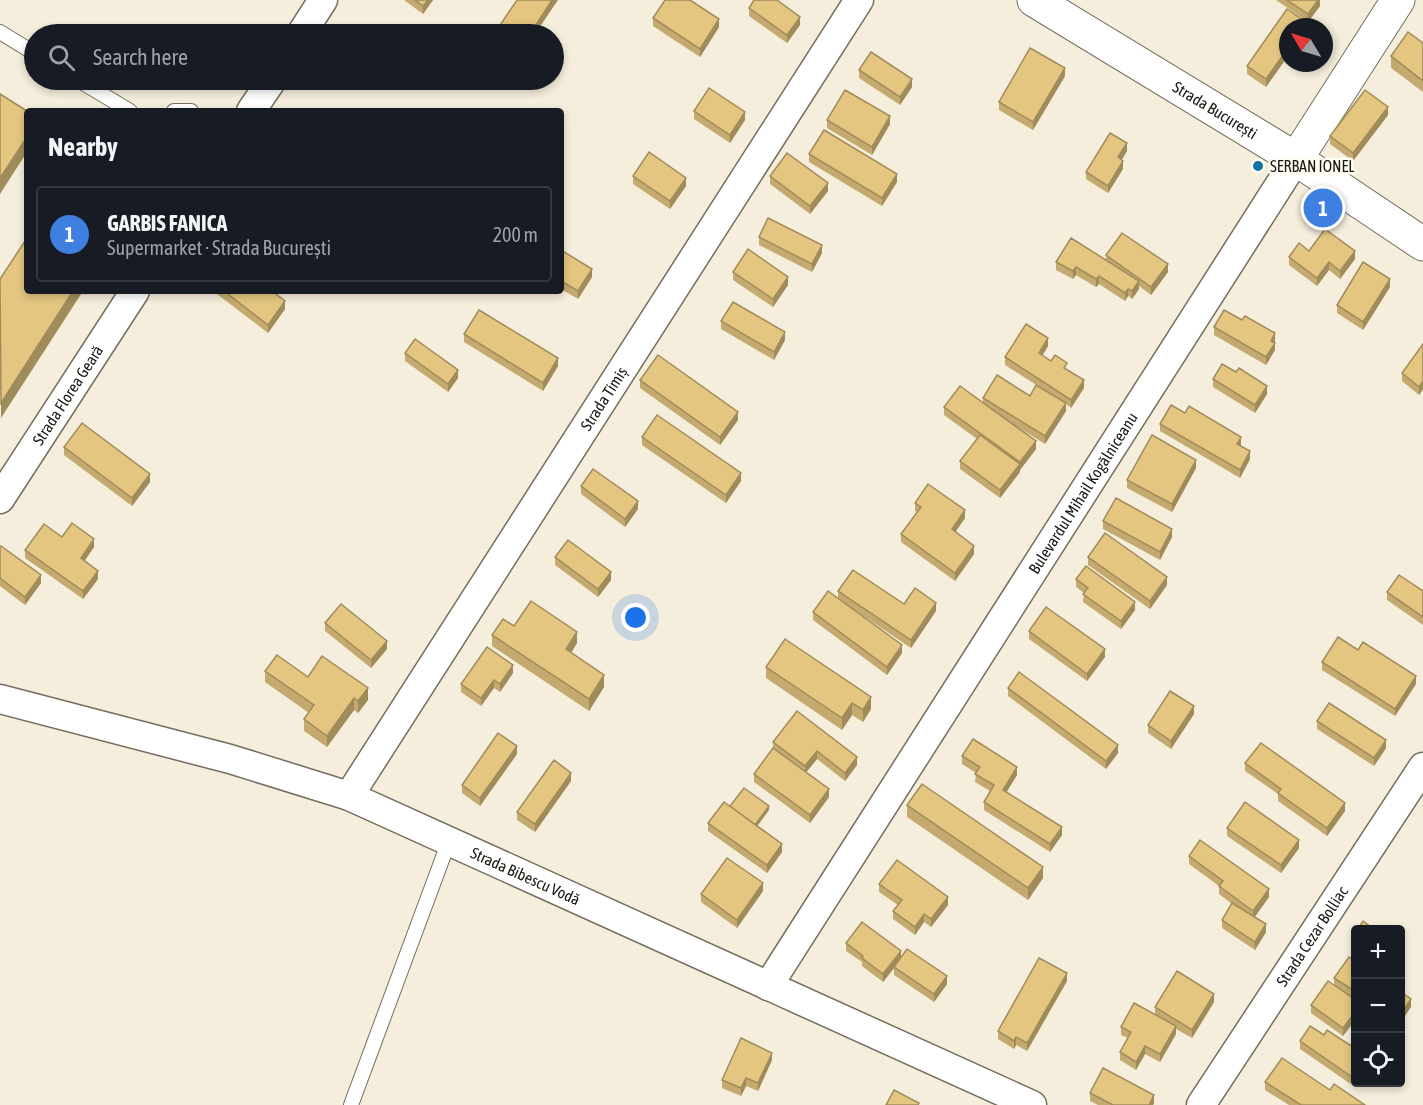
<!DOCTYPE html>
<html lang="en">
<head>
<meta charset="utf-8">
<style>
  :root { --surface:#171b24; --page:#20242c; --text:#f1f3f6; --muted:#9ea1a6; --line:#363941; --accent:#ea580c }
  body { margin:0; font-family:"Asap Condensed",sans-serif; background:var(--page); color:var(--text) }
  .controls { position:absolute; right:18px; bottom:18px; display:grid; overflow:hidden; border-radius:6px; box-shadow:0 3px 9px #0003 }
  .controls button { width:54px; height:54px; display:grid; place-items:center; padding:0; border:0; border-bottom:2px solid var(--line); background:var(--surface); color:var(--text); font:30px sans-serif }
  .compass { position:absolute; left:1279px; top:18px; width:54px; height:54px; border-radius:50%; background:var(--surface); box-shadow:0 3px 9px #0003; rotate:308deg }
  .you { position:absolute; left:636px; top:618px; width:21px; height:21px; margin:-15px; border:4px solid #fff; border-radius:50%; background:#1a73e8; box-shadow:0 0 0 9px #1a73e833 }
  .badge { display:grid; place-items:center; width:39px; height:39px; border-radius:50%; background:var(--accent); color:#fff; font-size:20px; font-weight:700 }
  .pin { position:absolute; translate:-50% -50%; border:3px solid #fff; box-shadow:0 2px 6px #0006 }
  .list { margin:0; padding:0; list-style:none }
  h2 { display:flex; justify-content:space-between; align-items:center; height:78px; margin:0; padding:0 24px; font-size:26px }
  h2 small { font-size:20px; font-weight:400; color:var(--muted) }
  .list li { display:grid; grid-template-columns:39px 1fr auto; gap:18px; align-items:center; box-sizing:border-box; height:96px; margin:0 12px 12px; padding:0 12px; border:2px solid var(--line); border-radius:6px }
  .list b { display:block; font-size:22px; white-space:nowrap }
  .list p { margin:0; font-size:20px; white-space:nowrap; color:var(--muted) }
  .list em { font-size:20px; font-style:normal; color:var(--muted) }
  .icon { flex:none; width:33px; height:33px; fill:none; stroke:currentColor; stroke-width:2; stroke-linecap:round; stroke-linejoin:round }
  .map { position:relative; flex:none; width:1423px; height:1105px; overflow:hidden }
  .search { position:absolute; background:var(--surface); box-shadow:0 3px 9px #0003; left:24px; top:24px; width:540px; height:66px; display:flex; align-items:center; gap:15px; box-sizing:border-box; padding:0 21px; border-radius:33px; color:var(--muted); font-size:22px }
  .panel { position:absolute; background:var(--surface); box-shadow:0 3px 9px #0003; left:24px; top:108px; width:540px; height:186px; border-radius:6px }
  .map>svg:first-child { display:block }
</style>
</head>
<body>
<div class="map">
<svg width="1423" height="1105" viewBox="0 0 1423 1105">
  <rect width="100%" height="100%" fill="#f6eedc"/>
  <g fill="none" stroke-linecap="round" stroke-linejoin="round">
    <g stroke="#756e5f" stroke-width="16">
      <g id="lane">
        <polyline points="0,32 34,53"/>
        <polyline points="78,80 130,111"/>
        <polyline points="174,111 191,111"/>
        <polyline points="351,1105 449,841"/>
      </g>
    </g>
    <g stroke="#756e5f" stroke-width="31">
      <g id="street">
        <polyline points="301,34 323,0"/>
        <polyline points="251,111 272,80"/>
        <path id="s1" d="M0,499L135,291"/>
        <path id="s2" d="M0,699L230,759L349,796L1032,1105"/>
        <path id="s3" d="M349,796L859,0"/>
        <path id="s4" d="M768,986L1296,159"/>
        <path id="s5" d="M1201,1105L1423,767"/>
      </g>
    </g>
    <g stroke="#756e5f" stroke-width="35">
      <g id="secondary">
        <path id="s6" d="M1034,0L1296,159L1423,244"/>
        <polyline points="1296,159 1398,0"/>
      </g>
    </g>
    <use href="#lane" stroke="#fff" stroke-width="14"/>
    <use href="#street" stroke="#fff" stroke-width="28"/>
    <use href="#secondary" stroke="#fff" stroke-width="33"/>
  </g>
  <g fill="#c4aa6f">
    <polygon points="404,0 433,0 423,14"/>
    <polygon points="1276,0 1320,0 1320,6 1308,22"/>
    <polygon points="749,8 800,25 787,43 749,16"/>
    <polygon points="1287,9 1306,22 1306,27 1288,27 1288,56 1266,87 1247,74 1247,66"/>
    <polygon points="653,18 719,27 700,57 653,26"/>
    <polygon points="1423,43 1423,92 1391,68 1391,56"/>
    <polygon points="859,70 912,87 900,105 859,78"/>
    <polygon points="1065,76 1033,130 999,110 999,102"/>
    <polygon points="694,111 745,120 730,143 694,119"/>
    <polygon points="1388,115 1353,161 1330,144 1330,136"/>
    <polygon points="827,120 890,124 872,155 827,128"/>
    <polygon points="1127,151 1122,160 1123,169 1108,193 1086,179 1086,172"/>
    <polygon points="809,154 897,182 882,206 809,162"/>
    <polygon points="633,176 686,186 670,209 633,184"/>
    <polygon points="770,176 828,191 810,214 770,184"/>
    <polygon points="759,237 822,253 812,272 759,245"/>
    <polygon points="561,250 592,277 578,299 561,289"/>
    <polygon points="1309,251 1355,259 1340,279 1329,270 1317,286 1289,265 1289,257"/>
    <polygon points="1106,255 1168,272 1151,295 1139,286 1139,289 1132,299 1128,296 1125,301 1099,284 1096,287 1076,275 1073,279 1056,270 1056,262 1106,260"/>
    <polygon points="733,272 788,285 773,307 733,280"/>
    <polygon points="1390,287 1363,330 1337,313 1337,305"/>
    <polygon points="213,291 272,291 285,309 268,333"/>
    <polygon points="721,321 785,340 774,360 721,329"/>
    <polygon points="1214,327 1275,341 1275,350 1266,365 1214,335"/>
    <polygon points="464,334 558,366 543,391 464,342"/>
    <polygon points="1423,344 1423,389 1419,395 1402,381 1402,373"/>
    <polygon points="1048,346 1042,356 1067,370 1084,388 1071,408 1066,404 1066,411 1045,444 1016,426 1036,449 1020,470 1020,472 1000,498 960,469 960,461 977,439 944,415 944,407 983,403 983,398 1030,396 1038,386 1005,365 1005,357"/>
    <polygon points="405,353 458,378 448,392 405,361"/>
    <polygon points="1213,379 1267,394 1255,413 1213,387"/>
    <polygon points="640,380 738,420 720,445 640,388"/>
    <polygon points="1160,424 1241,445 1241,446 1250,459 1240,478 1160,431"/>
    <polygon points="642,437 741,481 726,503 642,445"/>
    <polygon points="64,447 150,482 132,506 64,455"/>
    <polygon points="1196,468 1172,512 1127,488 1127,480"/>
    <polygon points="581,486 638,509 625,527 581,494"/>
    <polygon points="915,503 965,518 955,532 974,554 955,581 901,542 901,534 917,512 915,511"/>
    <polygon points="1103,521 1172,537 1160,560 1103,529"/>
    <polygon points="62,537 94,547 84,561 98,579 83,599 25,558 25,550"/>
    <polygon points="0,547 41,583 25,605 0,586"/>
    <polygon points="555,557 611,580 598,597 555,565"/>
    <polygon points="1088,557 1167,585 1150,609 1088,565"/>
    <polygon points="1076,579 1135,610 1121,629 1083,602 1084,593 1076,587"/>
    <polygon points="838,591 904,604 936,611 911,648 856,611 902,653 887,675 813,620 813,612 838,598"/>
    <polygon points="1423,591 1423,625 1387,600 1387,592"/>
    <polygon points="325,623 387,649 371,668 325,631"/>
    <polygon points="514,626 577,643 571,653 604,687 589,711 492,646 492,635"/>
    <polygon points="1029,631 1105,657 1087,681 1029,639"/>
    <polygon points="1358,650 1416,684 1395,716 1322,670 1322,662"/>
    <polygon points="766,667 871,709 863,722 852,715 842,730 766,678"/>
    <polygon points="265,671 308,677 368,700 358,713 354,710 327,747 304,731 304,719 309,713 265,682"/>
    <polygon points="513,673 500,692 494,688 481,706 461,692 461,684"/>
    <polygon points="1008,688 1118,753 1106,769 1008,696"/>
    <polygon points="797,711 857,765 845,781 817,759 806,772 829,797 810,823 754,782 754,774 773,748 773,742"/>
    <polygon points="1194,714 1171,749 1148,733 1148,725"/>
    <polygon points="1317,721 1386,748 1374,766 1317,729"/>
    <polygon points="517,754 480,806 462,793 462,785"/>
    <polygon points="962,756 1017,775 1006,792 1062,835 1050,852 984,810 984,802 990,791 975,782 976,773 962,764"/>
    <polygon points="1245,763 1345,811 1327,836 1278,801 1278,794 1245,771"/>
    <polygon points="571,781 535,832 517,820 517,812"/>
    <polygon points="907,805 1043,878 1028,900 907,817"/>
    <polygon points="730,807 769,810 757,826 782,852 767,873 708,831 708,823"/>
    <polygon points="1227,828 1299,848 1281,873 1227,836"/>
    <polygon points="1189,856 1269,897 1255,917 1266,932 1255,950 1222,928 1222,920 1232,904 1219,894 1219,886 1189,864"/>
    <polygon points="879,884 948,905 931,927 924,922 915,935 893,919 893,911 898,905 879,892"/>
    <polygon points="763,891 737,928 701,902 701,894"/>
    <polygon points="1356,931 1356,945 1353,944 1353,936"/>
    <polygon points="846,943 901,958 947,984 934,1002 894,975 894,968 883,982 862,966 862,962 846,951"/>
    <polygon points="1356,962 1356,1019 1343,1036 1311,1013 1311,1005 1334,985 1334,978"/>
    <polygon points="1067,981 1027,1051 1016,1045 1014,1049 998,1039 998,1031"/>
    <polygon points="1214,1002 1192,1038 1176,1029 1176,1034 1160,1062 1145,1054 1136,1070 1120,1060 1120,1052 1128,1038 1121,1035 1121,1027 1155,1014 1155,1007"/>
    <polygon points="1300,1041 1356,1049 1355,1087 1300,1049"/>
    <polygon points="772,1060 758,1091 746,1086 741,1096 722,1088 722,1080"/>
    <polygon points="1265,1082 1330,1090 1365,1105 1289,1105 1265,1090"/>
    <polygon points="1090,1093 1154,1103 1153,1105 1098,1105 1090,1101"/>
  </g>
  <g fill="#a08b5a">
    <polygon points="428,0 433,0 423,14 423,6"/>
    <polygon points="552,0 558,0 535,34 530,34"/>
    <polygon points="1318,0 1320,0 1320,6 1308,22 1308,14"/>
    <polygon points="800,17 800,25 787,43 787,35"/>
    <polygon points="719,19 719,27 700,57 700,49"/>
    <polygon points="1288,48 1288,56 1266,87 1266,79"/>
    <polygon points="1065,68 1065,76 1033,130 1033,122"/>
    <polygon points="912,79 912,87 900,105 900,97"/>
    <polygon points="1388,107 1388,115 1353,161 1353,153"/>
    <polygon points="745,112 745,120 730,143 730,135"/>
    <polygon points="890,116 890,124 872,155 872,147"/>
    <polygon points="27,137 27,152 0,194 0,178"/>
    <polygon points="1127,143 1127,151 1118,165 1118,157"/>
    <polygon points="1123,161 1123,169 1108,193 1108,186"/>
    <polygon points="897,174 897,182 882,206 882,198"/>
    <polygon points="686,178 686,186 670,209 670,201"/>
    <polygon points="828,183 828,191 810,214 810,206"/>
    <polygon points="822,245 822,253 812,272 812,264"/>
    <polygon points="1355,251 1355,259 1340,279 1340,271"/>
    <polygon points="1329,262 1329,270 1317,286 1317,278"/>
    <polygon points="1168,264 1168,272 1151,295 1151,287"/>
    <polygon points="1076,267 1076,275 1073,279 1073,271"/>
    <polygon points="592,269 592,277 578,299 578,291"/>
    <polygon points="1099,276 1099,284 1096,287 1096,279"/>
    <polygon points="788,277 788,285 773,307 773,299"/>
    <polygon points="1390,279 1390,287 1363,330 1363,322"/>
    <polygon points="1139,281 1139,289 1132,299 1132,291"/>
    <polygon points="1128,289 1128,296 1125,301 1125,293"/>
    <polygon points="73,291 83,291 1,418 1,403"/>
    <polygon points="285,301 285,309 268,333 268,325"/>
    <polygon points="785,332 785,340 774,360 774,352"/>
    <polygon points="1275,333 1275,341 1272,348 1275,343 1275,350 1266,365 1266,357 1271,341"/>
    <polygon points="1048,338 1048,346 1039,361 1039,353"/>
    <polygon points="558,358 558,366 543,391 543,383"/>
    <polygon points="458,370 458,378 448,392 448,384"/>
    <polygon points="1084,380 1084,388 1071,408 1071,400"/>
    <polygon points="1423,381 1423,389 1419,395 1419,387"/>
    <polygon points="1267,386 1267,394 1255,413 1255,405"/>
    <polygon points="1066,403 1066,411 1045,444 1045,436"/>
    <polygon points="738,412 738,420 720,445 720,437"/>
    <polygon points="1241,437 1241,445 1237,452 1237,444"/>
    <polygon points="1036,441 1036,449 1020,470 1020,462"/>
    <polygon points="1250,451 1250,459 1240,478 1240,470"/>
    <polygon points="1196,460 1196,468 1172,512 1172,504"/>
    <polygon points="1020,464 1020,472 1000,498 1000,490"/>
    <polygon points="741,473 741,481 726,503 726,495"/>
    <polygon points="150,474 150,482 132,506 132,498"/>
    <polygon points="638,501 638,509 625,527 625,519"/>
    <polygon points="965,510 965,518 952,537 952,529"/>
    <polygon points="1172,529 1172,537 1160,560 1160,552"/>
    <polygon points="94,539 94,547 81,566 81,558"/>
    <polygon points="974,546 974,554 955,581 955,573"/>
    <polygon points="98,571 98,579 83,599 83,591"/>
    <polygon points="611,572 611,580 598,597 598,589"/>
    <polygon points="41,575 41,583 25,605 25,597"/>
    <polygon points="1167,577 1167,585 1150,609 1150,601"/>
    <polygon points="1135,602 1135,610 1121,629 1121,621"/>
    <polygon points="936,603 936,611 911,648 911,640"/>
    <polygon points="577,632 577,643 566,661 566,649"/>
    <polygon points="387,641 387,649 371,668 371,660"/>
    <polygon points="902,645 902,653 887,675 887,667"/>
    <polygon points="1105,649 1105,657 1087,681 1087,674"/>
    <polygon points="513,665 513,673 500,692 500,684"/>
    <polygon points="604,675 604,687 589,711 589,699"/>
    <polygon points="1416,676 1416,684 1395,716 1395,709"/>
    <polygon points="494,680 494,688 481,706 481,698"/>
    <polygon points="368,688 368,700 358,713 358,701"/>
    <polygon points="871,697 871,709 863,722 863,710"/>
    <polygon points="354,698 354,710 327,747 327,736"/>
    <polygon points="852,703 852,715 842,730 842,718"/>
    <polygon points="1194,706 1194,714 1171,749 1171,741"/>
    <polygon points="1386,740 1386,748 1374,766 1374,758"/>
    <polygon points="1118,745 1118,753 1106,769 1106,761"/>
    <polygon points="517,746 517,754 480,806 480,798"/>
    <polygon points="817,751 817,759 805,774 805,766"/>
    <polygon points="857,757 857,765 845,781 845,773"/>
    <polygon points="1017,767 1017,775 1003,798 1003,790"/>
    <polygon points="571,773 571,781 535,832 535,824"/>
    <polygon points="829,789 829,797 810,823 810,815"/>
    <polygon points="1345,803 1345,811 1327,836 1327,828"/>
    <polygon points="769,806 769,810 755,829 755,825"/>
    <polygon points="1062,827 1062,835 1050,852 1050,844"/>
    <polygon points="1299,840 1299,848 1281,873 1281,865"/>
    <polygon points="782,844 782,852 767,873 767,865"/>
    <polygon points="1043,867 1043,878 1028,900 1028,888"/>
    <polygon points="763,883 763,891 737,928 737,920"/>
    <polygon points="1269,889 1269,897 1253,919 1253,911"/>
    <polygon points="948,897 948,905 931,927 931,919"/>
    <polygon points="924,914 924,922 915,935 915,927"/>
    <polygon points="1266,924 1266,932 1255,950 1255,942"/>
    <polygon points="901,951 901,959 883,982 883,974"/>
    <polygon points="1067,973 1067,981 1027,1051 1027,1043"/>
    <polygon points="947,976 947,984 934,1002 934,994"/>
    <polygon points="1214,994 1214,1002 1192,1038 1192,1030"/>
    <polygon points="1411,999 1411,1007 1401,1022 1401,1014"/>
    <polygon points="1356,1011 1356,1019 1343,1036 1343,1028"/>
    <polygon points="1176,1026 1176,1034 1160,1062 1160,1054"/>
    <polygon points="1016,1037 1016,1045 1014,1049 1014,1041"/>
    <polygon points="1145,1046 1145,1054 1136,1070 1136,1062"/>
    <polygon points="772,1053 772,1060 758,1091 758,1083"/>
    <polygon points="746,1078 746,1086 741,1096 741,1088"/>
    <polygon points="1154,1095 1154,1103 1153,1105 1149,1105"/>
  </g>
  <g fill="#e4c681" stroke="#a08b5a" stroke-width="1.5">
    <polygon points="415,0 428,0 423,6"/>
    <polygon points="517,0 552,0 530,34 494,34"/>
    <polygon points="665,0 690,0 719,19 700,49 653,18"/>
    <polygon points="754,0 777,0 800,17 787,35 749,8"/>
    <polygon points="1287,0 1318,0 1308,14"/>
    <polygon points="1287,9 1306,22 1303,27 1288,27 1288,48 1266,79 1247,66"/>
    <polygon points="1408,32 1423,43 1423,81 1391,56"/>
    <polygon points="1030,48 1065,68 1033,122 999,102"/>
    <polygon points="871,52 912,79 900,97 859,70"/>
    <polygon points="709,88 745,112 730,135 694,111"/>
    <polygon points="845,90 890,116 872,147 827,120"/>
    <polygon points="1365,90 1388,107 1353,153 1330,136"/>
    <polygon points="0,94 27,111 27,137 0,178"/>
    <polygon points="824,130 897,174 882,198 809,154"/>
    <polygon points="1110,133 1127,143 1118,157 1123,161 1108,186 1086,172"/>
    <polygon points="649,152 686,178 670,201 633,176"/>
    <polygon points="787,153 828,183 810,206 770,176"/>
    <polygon points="768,218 822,245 812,264 759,237"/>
    <polygon points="1325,229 1355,251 1340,271 1329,262 1317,278 1289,257 1299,243 1309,251"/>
    <polygon points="1122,233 1168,264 1151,287 1106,255"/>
    <polygon points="27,238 27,291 73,291 1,403 0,279"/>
    <polygon points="1071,238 1139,281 1132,291 1128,289 1125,293 1099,276 1096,279 1076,267 1073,271 1056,262"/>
    <polygon points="748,249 788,277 773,299 733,272"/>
    <polygon points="561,250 592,269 578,291 561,281"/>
    <polygon points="1363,262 1390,279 1363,322 1337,305"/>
    <polygon points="224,291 272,291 285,301 268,325"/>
    <polygon points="733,302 785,332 774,352 721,321"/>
    <polygon points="479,310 558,358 543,383 464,334"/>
    <polygon points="1224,310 1242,320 1245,316 1275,333 1271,341 1275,343 1266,357 1214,327"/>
    <polygon points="1026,324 1048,338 1039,353 1051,361 1055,355 1067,363 1064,368 1084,380 1071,400 1005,357"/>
    <polygon points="415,339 458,370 448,384 405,353"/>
    <polygon points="1423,344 1423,381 1419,387 1402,373"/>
    <polygon points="658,355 738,412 720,437 640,380"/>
    <polygon points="1222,364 1236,372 1239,368 1267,386 1255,405 1213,379"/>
    <polygon points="997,375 1030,396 1036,385 1066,403 1045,436 983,398"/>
    <polygon points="960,386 1036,441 1020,462 944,407"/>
    <polygon points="1171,405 1185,413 1189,406 1241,437 1237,444 1250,451 1240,470 1160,424"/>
    <polygon points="657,415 741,473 726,495 642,437"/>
    <polygon points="82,423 150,474 132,498 64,447"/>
    <polygon points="980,435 1020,464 1000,490 960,461"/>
    <polygon points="1152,435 1196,460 1172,504 1127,480"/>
    <polygon points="593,469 638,501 625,519 581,486"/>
    <polygon points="928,484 965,510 952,529 974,546 955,573 901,534 921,507 915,503"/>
    <polygon points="1116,498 1172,529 1160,552 1103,521"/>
    <polygon points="72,523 94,539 81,558 98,571 83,591 25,550 44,524 62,537"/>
    <polygon points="1105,533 1167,577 1150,601 1088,557"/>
    <polygon points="568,540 611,572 598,589 555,557"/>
    <polygon points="1,546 41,575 25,597 0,578 0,547"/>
    <polygon points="1086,566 1135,602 1121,621 1083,594 1088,588 1076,579"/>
    <polygon points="853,570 904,604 915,588 936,603 911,640 838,591"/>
    <polygon points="1399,575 1423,591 1423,617 1387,592"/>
    <polygon points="828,591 902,645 887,667 813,612"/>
    <polygon points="531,601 577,632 566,649 604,675 589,699 492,635 503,619 514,626"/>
    <polygon points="341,604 387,641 371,660 325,623"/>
    <polygon points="1046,607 1105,649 1087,674 1029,631"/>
    <polygon points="1338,637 1358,650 1363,642 1416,676 1395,709 1322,662"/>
    <polygon points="785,639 871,697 863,710 852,703 842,718 766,667"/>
    <polygon points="487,647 513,665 500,684 494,680 481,698 461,684"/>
    <polygon points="277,655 308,677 322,656 368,688 358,701 354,698 327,736 304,719 314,705 265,671"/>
    <polygon points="1019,672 1118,745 1106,761 1008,688"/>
    <polygon points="1170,691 1194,706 1171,741 1148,725"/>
    <polygon points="1329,703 1386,740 1374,758 1317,721"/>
    <polygon points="797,711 857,757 845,773 817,751 805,766 773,742"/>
    <polygon points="498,733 517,746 480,798 462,785"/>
    <polygon points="973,739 1017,767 1003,790 1062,827 1050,844 984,802 994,785 975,774 980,767 962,756"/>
    <polygon points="1261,743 1345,803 1327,828 1278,793 1281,789 1245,763"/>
    <polygon points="773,748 829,789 810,815 754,774"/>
    <polygon points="554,760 571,773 535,824 517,812"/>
    <polygon points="922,784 1043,867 1028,888 907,805"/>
    <polygon points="744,788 769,806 755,825 730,806"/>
    <polygon points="724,802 782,844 767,865 708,823"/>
    <polygon points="1245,802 1299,840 1281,865 1227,828"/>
    <polygon points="1200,840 1269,889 1253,911 1219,886 1223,881 1189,856"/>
    <polygon points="727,858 763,883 737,920 701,894"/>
    <polygon points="897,860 948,897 931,919 924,914 915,927 893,911 902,900 879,884"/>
    <polygon points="1232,903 1266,924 1255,942 1222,920"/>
    <polygon points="1363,921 1375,930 1357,930"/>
    <polygon points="862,922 901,951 883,974 862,958 863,956 846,943"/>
    <polygon points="907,949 947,976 934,994 894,967"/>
    <polygon points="1349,957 1356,962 1356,992 1334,978"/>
    <polygon points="1039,958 1067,973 1027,1043 1016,1037 1014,1041 998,1031"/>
    <polygon points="1177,971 1214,994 1192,1030 1155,1007"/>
    <polygon points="1328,981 1356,1000 1356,1011 1343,1028 1311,1005"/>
    <polygon points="1401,992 1411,999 1401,1014"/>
    <polygon points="1134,1003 1176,1026 1160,1054 1145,1046 1136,1062 1120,1052 1131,1032 1121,1027"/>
    <polygon points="1310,1026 1324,1035 1327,1030 1356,1049 1356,1077 1355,1079 1300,1041"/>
    <polygon points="741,1038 772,1053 758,1083 746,1078 741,1088 722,1080"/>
    <polygon points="1282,1058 1330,1090 1334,1084 1365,1105 1301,1105 1265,1082"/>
    <polygon points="1103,1068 1154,1095 1149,1105 1113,1105 1090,1093"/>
    <polygon points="894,1090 919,1103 918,1105 886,1105"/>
  </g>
  <circle fill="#13719f" stroke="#fffcf4" stroke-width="2" cx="1258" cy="166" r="6"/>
  <g text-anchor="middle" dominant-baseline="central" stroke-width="5" stroke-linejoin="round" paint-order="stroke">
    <g font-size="16" fill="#1b1812" stroke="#fffcf4">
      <text stroke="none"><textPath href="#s6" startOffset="212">Strada București</textPath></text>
      <text stroke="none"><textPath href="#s1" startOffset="124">Strada Florea Geară</textPath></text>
      <text stroke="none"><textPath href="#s3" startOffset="472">Strada Timiș</textPath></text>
      <text stroke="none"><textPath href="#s4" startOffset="585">Bulevardul Mihail Kogălniceanu</textPath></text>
      <text stroke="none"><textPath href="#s2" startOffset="556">Strada Bibescu Vodă</textPath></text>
      <text stroke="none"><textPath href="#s5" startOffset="202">Strada Cezar Bolliac</textPath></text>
    </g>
    <g font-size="16" fill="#1b1812" stroke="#fffcf4" text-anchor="start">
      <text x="1270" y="166">SERBAN IONEL</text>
    </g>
  </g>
</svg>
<div class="controls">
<button>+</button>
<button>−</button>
<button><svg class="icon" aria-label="locate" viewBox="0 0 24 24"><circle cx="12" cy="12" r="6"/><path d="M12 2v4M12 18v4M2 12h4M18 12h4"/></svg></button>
</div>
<svg class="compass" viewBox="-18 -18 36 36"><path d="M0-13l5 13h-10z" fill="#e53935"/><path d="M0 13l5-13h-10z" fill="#9ea1a6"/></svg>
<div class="you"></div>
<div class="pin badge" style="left:1323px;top:208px;background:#3f7fe0">1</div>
<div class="search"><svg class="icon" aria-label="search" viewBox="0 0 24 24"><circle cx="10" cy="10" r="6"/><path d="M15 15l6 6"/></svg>Search here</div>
<section class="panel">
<h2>Nearby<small></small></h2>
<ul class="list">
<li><span class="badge" style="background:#3f7fe0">1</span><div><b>GARBIS FANICA</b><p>Supermarket · Strada București</p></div><em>200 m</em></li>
</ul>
</section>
</div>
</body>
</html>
